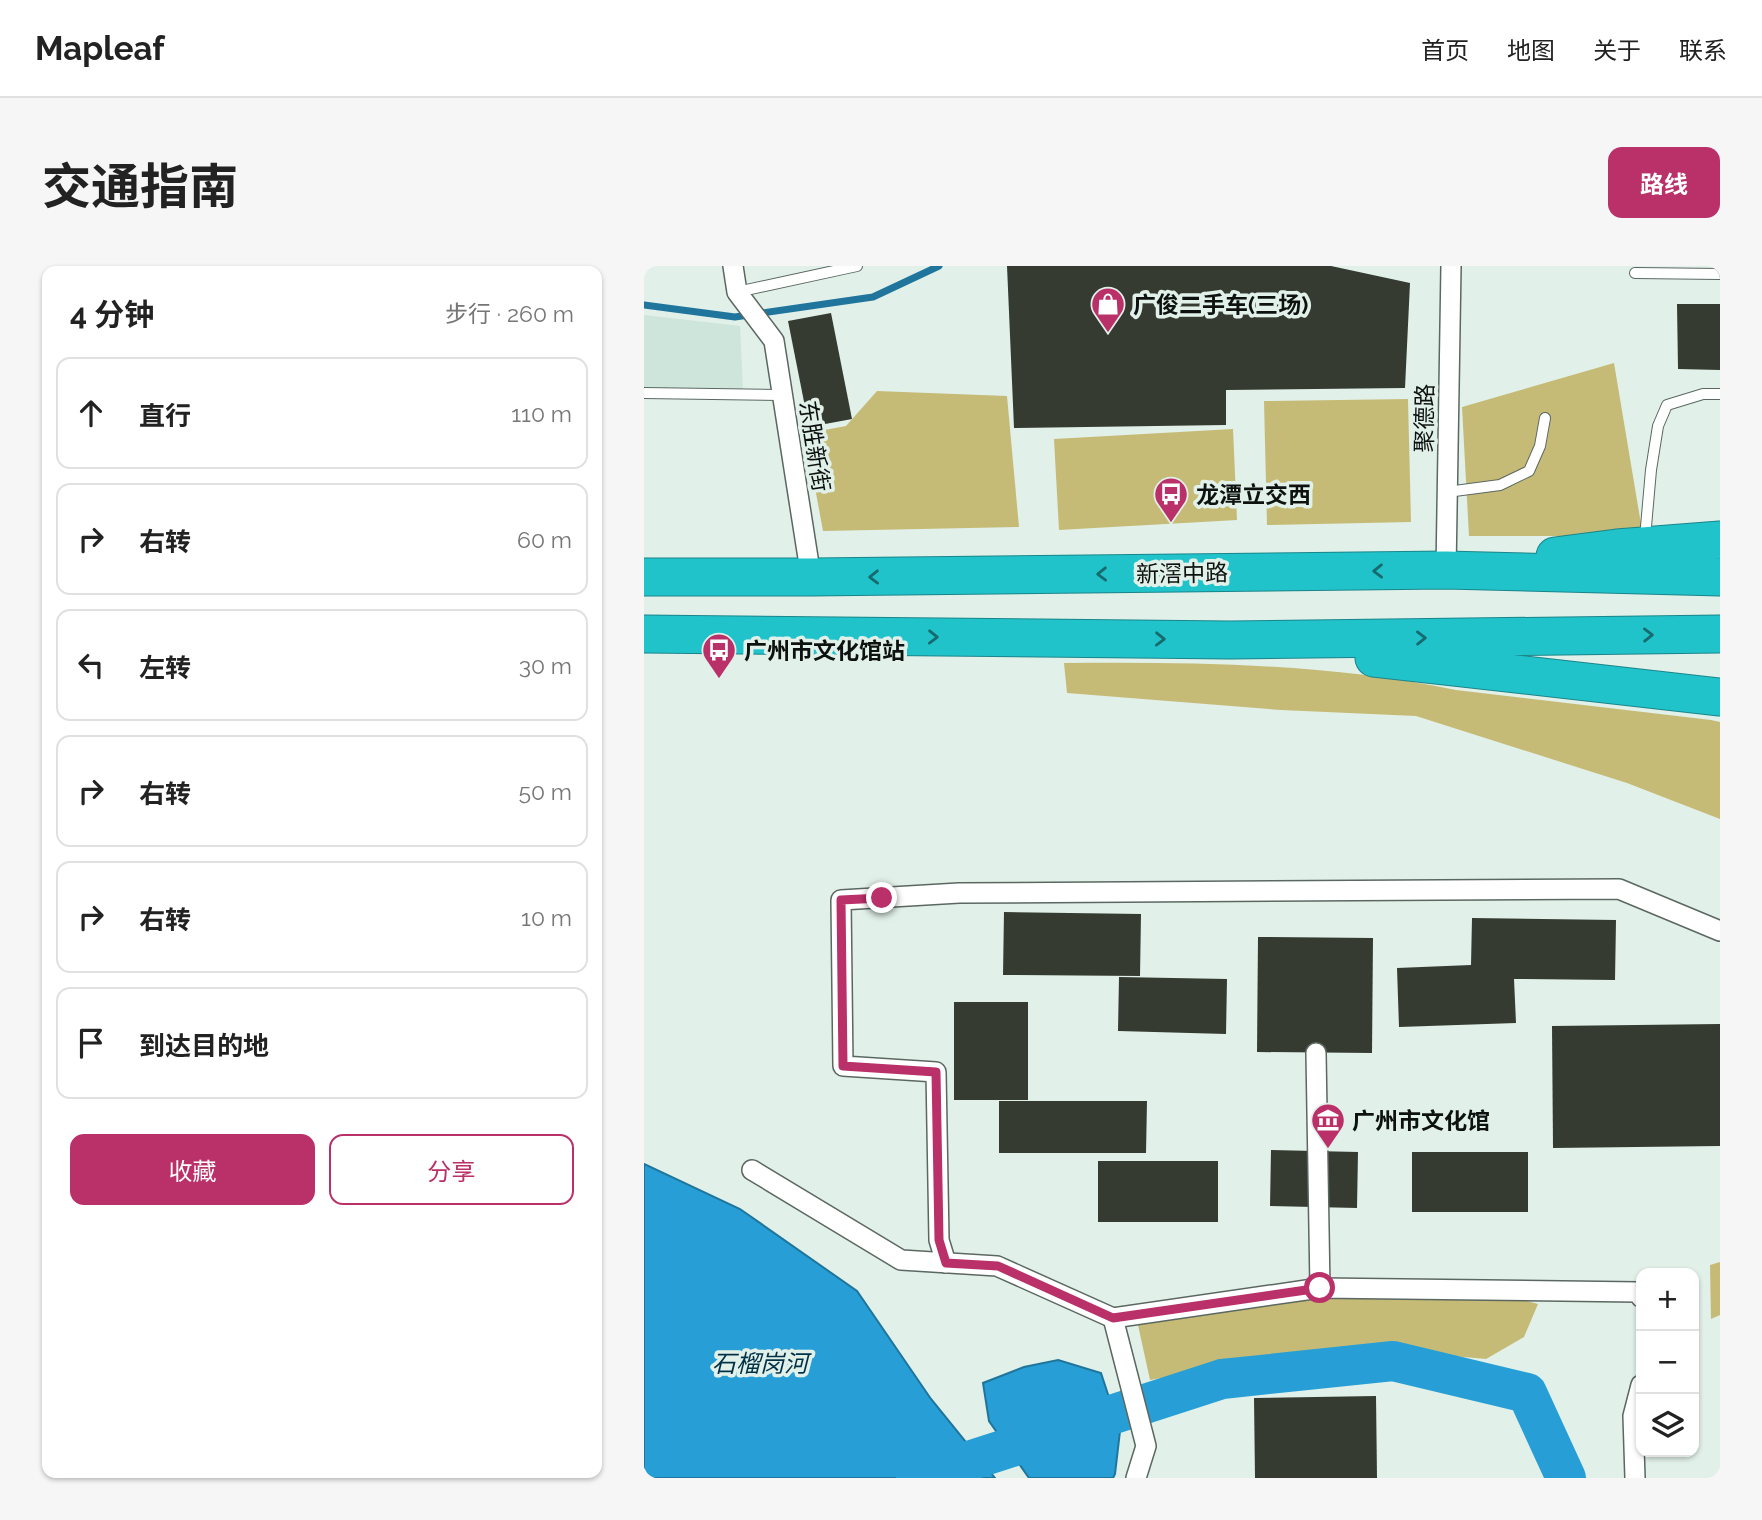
<!DOCTYPE html>
<html lang="zh">
<head>
<meta charset="utf-8">
<style>
  :root { --surface:#fff; --page:#f6f6f6; --text:#222; --muted:#767676; --line:#e0e0e0; --accent:#ba3069 }
  body { margin:0; font-family:Raleway,"Noto Sans SC",sans-serif; background:var(--page); color:var(--text) }
  .controls { position:absolute; right:21px; bottom:21px; display:grid; overflow:hidden; border-radius:14px; box-shadow:0 2px 5px #0004 }
  .controls button { width:63px; height:63px; display:grid; place-items:center; padding:0; border:0; border-bottom:2px solid var(--line); background:var(--surface); color:var(--text); font:35px sans-serif }
  .stop { position:absolute; width:21px; height:21px; margin:-16px; border:5px solid #ba3069; border-radius:50%; background:#fff }
  .stop.end { background:#ba3069; border-color:#fff; box-shadow:0 2px 7px #0008 }
  .list { margin:0; padding:0; list-style:none }
  h2 { display:flex; justify-content:space-between; align-items:center; height:91px; margin:0; padding:0 28px; font-size:30px }
  h2 small { font-size:23px; font-weight:400; color:var(--muted) }
  .list li { display:grid; grid-template-columns:46px 1fr auto; gap:21px; align-items:center; box-sizing:border-box; height:112px; margin:0 14px 14px; padding:0 14px; border:2px solid var(--line); border-radius:14px }
  .list b { display:block; font-size:26px; white-space:nowrap }
  .list em { font-size:23px; font-style:normal; color:var(--muted) }
  .actions { display:flex; gap:14px; padding:21px 28px }
  .actions a { flex:1; padding:16px 0; border:2px solid var(--accent); border-radius:14px; text-align:center; font-size:24px; color:var(--accent) }
  .actions .main { background:var(--accent); color:#fff }
  .icon { flex:none; width:38px; height:38px; fill:none; stroke:currentColor; stroke-width:2; stroke-linecap:round; stroke-linejoin:round }
  .map { position:relative; flex:none; width:1076px; height:1212px; overflow:hidden; border-radius:14px }
  header { display:flex; align-items:center; gap:42px; box-sizing:border-box; height:98px; padding:0 35px; background:var(--surface); border-bottom:2px solid var(--line) }
  header strong { font-size:33px }
  nav { display:flex; gap:38px; margin-inline-start:auto; font-size:24px }
  .intro { display:flex; align-items:center; justify-content:space-between; box-sizing:border-box; height:168px; padding:0 42px }
  h1 { margin:0; font-size:49px }
  .button { padding:18px 32px; border-radius:14px; background:var(--accent); color:#fff; font-size:24px; font-weight:700 }
  main { display:flex; gap:42px; padding:0 42px }
  aside { flex:1; background:var(--surface); border-radius:14px; box-shadow:0 2px 5px #0004 }
  .map>svg:first-child { display:block }
</style>
</head>
<body>
<header>
<strong>Mapleaf</strong>
<nav><a>首页</a><a>地图</a><a>关于</a><a>联系</a></nav>
</header>
<div class="intro"><h1>交通指南</h1><a class="button">路线</a></div>
<main>
<aside>
<h2>4 分钟<small>步行 · 260 m</small></h2>
<ul class="list">
<li><svg class="icon" aria-label="ahead" viewBox="0 0 24 24"><path d="M12 20V5M6 11l6-6 6 6"/></svg><div><b>直行</b></div><em>110 m</em></li>
<li><svg class="icon" aria-label="right" viewBox="0 0 24 24"><path d="M7 20v-9h11M14 6l5 5-5 5"/></svg><div><b>右转</b></div><em>60 m</em></li>
<li><svg class="icon" aria-label="left" viewBox="0 0 24 24"><path d="M17 20v-9H6M10 6l-5 5 5 5"/></svg><div><b>左转</b></div><em>30 m</em></li>
<li><svg class="icon" aria-label="right" viewBox="0 0 24 24"><path d="M7 20v-9h11M14 6l5 5-5 5"/></svg><div><b>右转</b></div><em>50 m</em></li>
<li><svg class="icon" aria-label="right" viewBox="0 0 24 24"><path d="M7 20v-9h11M14 6l5 5-5 5"/></svg><div><b>右转</b></div><em>10 m</em></li>
<li><svg class="icon" aria-label="arrive" viewBox="0 0 24 24"><path d="M6 21V4h12l-3 4 3 4H6"/></svg><div><b>到达目的地</b></div></li>
</ul>
<div class="actions"><a class="main">收藏</a><a>分享</a></div>
</aside>
<div class="map">
<svg width="1076" height="1212" viewBox="0 0 1076 1212">
  <rect width="100%" height="100%" fill="#e1f0e9"/>
  <polygon fill="#cee5db" points="0,49 96,60 99,125 0,122"/>
  <g fill="#c6bb76">
    <polygon points="970,97 999,270 825,270 818,141"/>
    <polygon points="233,125 363,130 375,261 179,265 162,173 164,167 202,160"/>
    <polygon points="764,133 767,256 623,259 620,135"/>
    <polygon points="589,163 593,254 415,264 410,173"/>
    <path d="M420,397C550,396 684,397 812,424L1067,454L1076,456V553L983,517L772,450L637,444L423,427Z"/>
    <polygon points="1076,996 1076,1049 1067,1053 1066,999"/>
    <polygon points="790,1031 875,1033 894,1038 880,1071 842,1093 786,1088 700,1088 581,1101 506,1114 494,1059 667,1032"/>
  </g>
  <g fill="#279fd6" stroke="#1f759b" stroke-width="2">
    <polygon points="0,898 96,943 213,1025 287,1133 351,1212 0,1212"/>
    <polygon points="414,1094 457,1107 476,1165 471,1208 469,1212 385,1212 345,1155 339,1117 380,1101"/>
  </g>
  <g fill="none" stroke-linecap="round" stroke-linejoin="round">
    <polyline stroke="#1f759b" stroke-width="7" points="0,39 91,51 229,31 295,0"/>
    <polyline stroke="#279fd6" stroke-width="40" points="272,1212 578,1113 749,1095 883,1127 922,1212"/>
  </g>
  <g fill="#353b31">
    <polygon points="363,0 687,0 766,17 761,122 582,124 582,159 370,162"/>
    <polygon points="1033,38 1076,38 1076,104 1034,103"/>
    <polygon points="187,47 208,153 165,161 144,55"/>
    <polygon points="360,646 497,648 496,710 359,709"/>
    <polygon points="828,652 972,654 971,714 870,713 872,757 755,761 753,702 827,699"/>
    <polygon points="614,671 729,672 728,787 613,786"/>
    <polygon points="475,711 583,713 582,768 474,765"/>
    <rect x="310" y="736" width="74" height="98"/>
    <polygon points="1076,758 1076,880 909,882 908,760"/>
    <polygon points="355,835 503,835 502,887 355,887"/>
    <polygon points="627,884 714,886 713,942 626,940"/>
    <rect x="768" y="886" width="116" height="60"/>
    <rect x="454" y="895" width="120" height="61"/>
    <polygon points="732,1130 733,1212 611,1212 610,1132"/>
  </g>
  <g fill="none" stroke-linecap="round" stroke-linejoin="round">
    <g stroke="#5b6862" stroke-width="12">
      <g id="lane">
        <polyline points="991,7 1076,8"/>
        <polyline points="93,26 213,0"/>
        <polyline points="0,127 138,129"/>
        <polyline points="803,226 856,219 885,205 896,180 901,152"/>
        <polyline points="1001,272 1007,204 1014,160 1023,139 1059,128 1076,128"/>
      </g>
    </g>
    <g stroke="#5b6862" stroke-width="22">
      <g id="street">
        <polyline points="89,0 93,26 130,75 167,311"/>
        <polyline points="802,304 807,0"/>
        <polyline points="672,787 676,1022"/>
        <polyline points="108,904 257,994 353,1000 469,1052 676,1022 994,1026 997,1031"/>
        <polyline points="302,997 295,974 292,806 199,800 197,634 315,627 975,623 1076,665"/>
        <polyline points="469,1052 502,1180 492,1212"/>
        <polyline points="991,1212 989,1150 997,1119"/>
      </g>
    </g>
    <g stroke="#1a858a" stroke-width="39">
      <g id="highway">
        <polyline points="911,290 973,282 1076,274"/>
        <polyline points="0,311 167,311 802,304 1076,311"/>
        <polyline points="0,368 586,374 1076,368"/>
        <polyline points="730,392 1076,431"/>
      </g>
    </g>
    <use href="#lane" stroke="#fff" stroke-width="10"/>
    <use href="#street" stroke="#fff" stroke-width="19"/>
    <use href="#highway" stroke="#21c3cb" stroke-width="37"/>
  </g>
  <defs><path id="oneway-chevron" d="M-2-3.5L2.5 0L-2 3.5" fill="none" stroke-width="1.6" stroke-linecap="round" stroke-linejoin="round" transform="scale(1.75)"/></defs>
  <g stroke="#176a6e">
    <use href="#oneway-chevron" transform="translate(734 305) rotate(179)"/>
    <use href="#oneway-chevron" transform="translate(458 308) rotate(179)"/>
    <use href="#oneway-chevron" transform="translate(230 311) rotate(179)"/>
    <use href="#oneway-chevron" transform="translate(1004 369) rotate(-1)"/>
    <use href="#oneway-chevron" transform="translate(289 371) rotate(1)"/>
    <use href="#oneway-chevron" transform="translate(777 372) rotate(-1)"/>
    <use href="#oneway-chevron" transform="translate(516 373) rotate(1)"/>
  </g>
  <g fill="none" stroke-linecap="round" stroke-linejoin="round">
    <polyline stroke="#ba3069" stroke-width="9" points="238,632 197,634 199,800 292,806 295,974 302,997 354,1000 469,1052 676,1022"/>
  </g>
  <defs>
    <g id="shop-pin" transform="scale(1.75)"><path d="M0 17L-7.5 6A9.5 9.5 0 1 1 7.5 6Z" fill="#ba3069" stroke="#e1f0e9"/><path d="M-5-2.5h2.3a2.7 3.5 0 0 1 5.4 0H5L5.5 6h-11ZM-1.5-2.5h3a1.5 2.3 0 0 0-3 0Z" fill="#fff"/></g>
    <g id="bus-pin" transform="scale(1.75)"><path d="M0 17L-7.5 6A9.5 9.5 0 1 1 7.5 6Z" fill="#ba3069" stroke="#e1f0e9"/><path d="M-5-6H5V4H4V6H2V4H-2V6H-4V4H-5ZM-3.5-4V0h7V-4ZM-3.5 1.2v1.5H-2V1.2ZM2 1.2v1.5H3.5V1.2Z" fill="#fff"/></g>
    <g id="museum-pin" transform="scale(1.75)"><path d="M0 17L-7.5 6A9.5 9.5 0 1 1 7.5 6Z" fill="#ba3069" stroke="#e1f0e9"/><path d="M0-6L6-3V-2H-6V-3ZM-5-1h2V3h-2ZM-1-1h2V3h-2ZM3-1h2V3H3ZM-6 4H6V6H-6Z" fill="#fff"/></g>
  </defs>
  <g fill-rule="evenodd">
    <use href="#shop-pin" x="464" y="38"/>
    <use href="#bus-pin" x="527" y="228"/>
    <use href="#bus-pin" x="75" y="384"/>
    <use href="#museum-pin" x="684" y="854"/>
  </g>
  <g text-anchor="middle" dominant-baseline="central" stroke-width="7" stroke-linejoin="round" paint-order="stroke">
    <g font-size="23" font-weight="bold" fill="#0d1210" stroke="#e1f0e9" text-anchor="start">
      <text x="489" y="38">广俊二手车(三场)</text>
      <text x="552" y="228">龙潭立交西</text>
      <text x="100" y="384">广州市文化馆站</text>
      <text x="708" y="854">广州市文化馆</text>
    </g>
    <g font-size="23" fill="#0d1210" stroke="#e1f0e9">
      <text transform="translate(780 152) rotate(-89)">聚德路</text>
      <text transform="translate(171 180) rotate(81)">东胜新街</text>
      <text transform="translate(538 307) rotate(-1)">新滘中路</text>
    </g>
    <g font-size="24" font-style="italic" fill="#003147" stroke="#e1f0e9">
      <text x="116" y="1097">石榴岗河</text>
    </g>
  </g>
</svg>
<div class="controls">
<button>+</button>
<button>−</button>
<button><svg class="icon" aria-label="layers" viewBox="0 0 24 24"><path d="M12 4l9 5-9 5-9-5zM3 14l9 5 9-5"/></svg></button>
</div>
<div class="stop" style="left:676px;top:1022px"></div>
<div class="stop end" style="left:238px;top:632px"></div>
</div>
</main>
</body>
</html>
